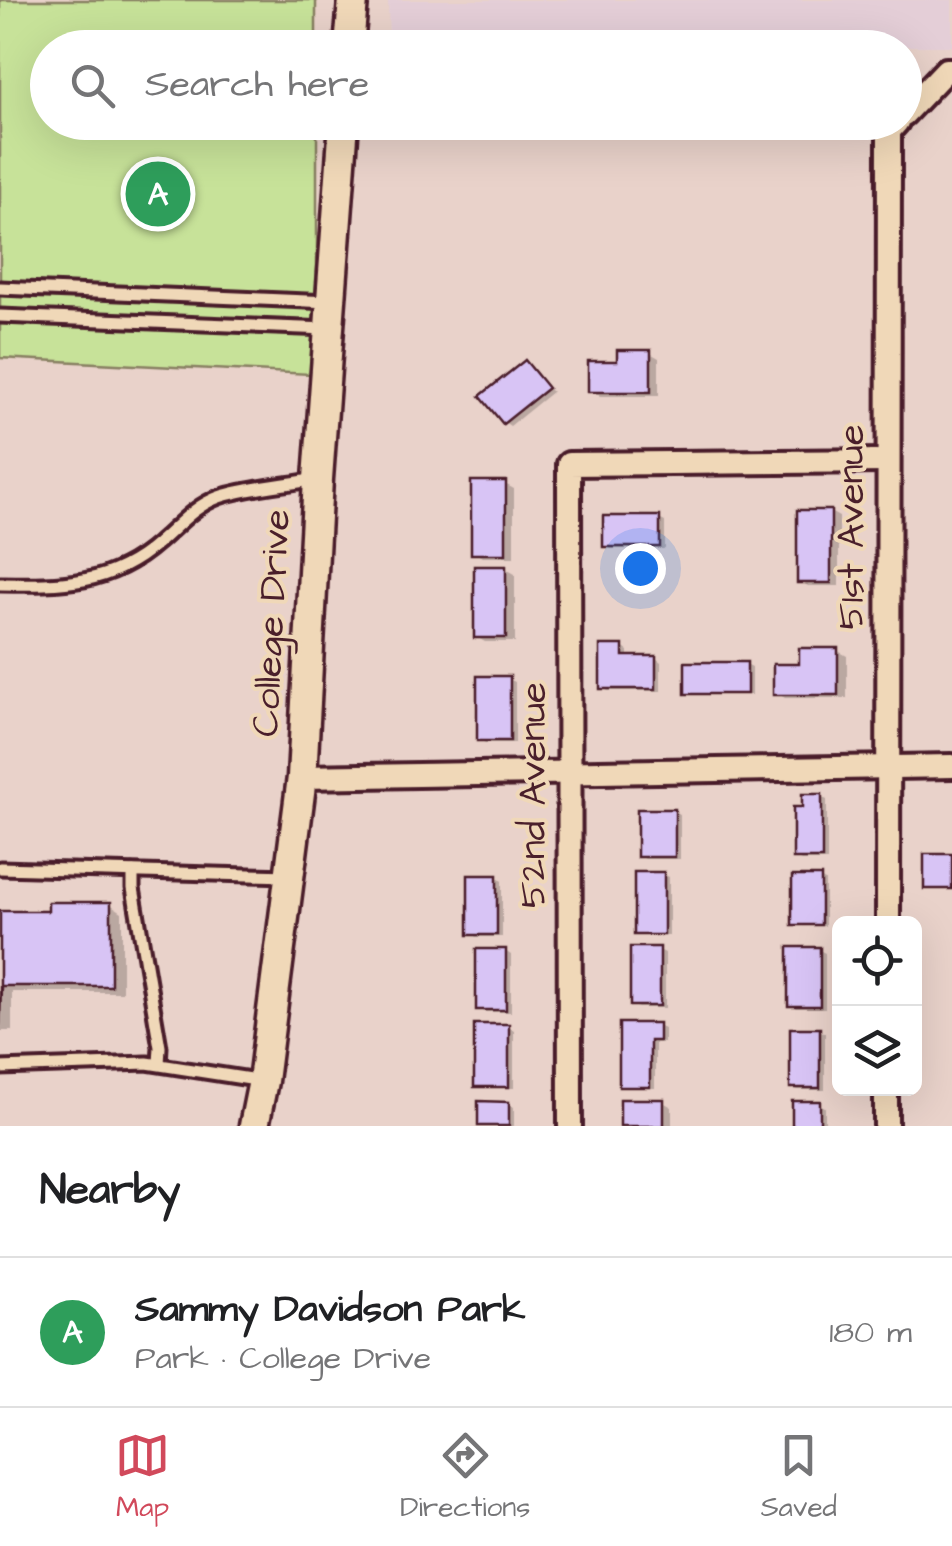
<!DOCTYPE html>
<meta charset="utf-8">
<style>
:root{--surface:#fff;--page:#f6f6f6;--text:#202124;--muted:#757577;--line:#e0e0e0;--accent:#d1495b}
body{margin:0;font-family:"Architects Daughter",sans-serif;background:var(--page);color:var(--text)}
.controls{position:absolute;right:30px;bottom:30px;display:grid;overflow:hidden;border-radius:15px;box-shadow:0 10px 40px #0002}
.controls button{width:90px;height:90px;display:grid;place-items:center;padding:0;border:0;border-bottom:2px solid var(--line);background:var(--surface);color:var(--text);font:50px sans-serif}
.you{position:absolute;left:640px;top:568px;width:35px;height:35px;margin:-25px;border:8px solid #fff;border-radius:50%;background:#1a73e8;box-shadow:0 0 0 15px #1a73e833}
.badge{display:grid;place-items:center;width:65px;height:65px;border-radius:50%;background:var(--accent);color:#fff;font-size:32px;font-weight:700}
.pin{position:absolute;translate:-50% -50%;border:5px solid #fff;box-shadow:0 2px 10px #0006}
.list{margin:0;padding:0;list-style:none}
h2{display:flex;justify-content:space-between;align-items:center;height:130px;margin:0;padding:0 40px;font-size:42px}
h2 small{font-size:32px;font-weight:400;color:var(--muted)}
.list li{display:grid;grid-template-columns:65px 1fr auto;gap:30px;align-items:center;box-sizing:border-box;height:150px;padding:0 40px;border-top:2px solid var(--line)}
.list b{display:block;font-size:38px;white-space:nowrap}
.list p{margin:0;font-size:32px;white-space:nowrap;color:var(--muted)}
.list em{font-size:32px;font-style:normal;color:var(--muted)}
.icon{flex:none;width:55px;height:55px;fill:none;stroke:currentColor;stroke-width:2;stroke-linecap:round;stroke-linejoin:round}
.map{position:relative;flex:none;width:952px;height:1126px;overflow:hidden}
.search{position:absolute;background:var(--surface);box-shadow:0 10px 40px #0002;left:30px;right:30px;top:30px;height:110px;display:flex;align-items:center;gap:25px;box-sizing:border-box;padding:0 35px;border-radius:55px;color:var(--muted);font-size:38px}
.sheet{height:280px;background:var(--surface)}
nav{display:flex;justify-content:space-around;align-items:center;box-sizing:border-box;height:140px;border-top:2px solid var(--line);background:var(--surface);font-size:28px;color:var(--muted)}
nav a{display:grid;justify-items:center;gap:5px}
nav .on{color:var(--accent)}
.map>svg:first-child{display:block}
.built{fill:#e4ced7}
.green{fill:#c7e299;stroke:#888062;stroke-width:2.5}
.shadow{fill:#0003}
.building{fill:#d8c4f5;stroke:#4a1f2b;stroke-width:2.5}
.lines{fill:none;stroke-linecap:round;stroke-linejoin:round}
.service-casing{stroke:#4a1f2b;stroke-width:19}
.minor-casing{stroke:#4a1f2b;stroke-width:30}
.tertiary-casing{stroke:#4a1f2b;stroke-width:35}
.service{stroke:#f0d8b8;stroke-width:11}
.minor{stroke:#f0d8b8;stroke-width:22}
.tertiary{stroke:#f0d8b8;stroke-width:28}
.labels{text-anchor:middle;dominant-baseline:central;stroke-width:8;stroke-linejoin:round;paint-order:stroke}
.street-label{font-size:38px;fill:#4a1f2b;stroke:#f0d8b8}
</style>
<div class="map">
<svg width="952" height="1126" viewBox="0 0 952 1126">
<rect width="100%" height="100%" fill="#e9d2ca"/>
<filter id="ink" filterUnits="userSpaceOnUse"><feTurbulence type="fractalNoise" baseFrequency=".01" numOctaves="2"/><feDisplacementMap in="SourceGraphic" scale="20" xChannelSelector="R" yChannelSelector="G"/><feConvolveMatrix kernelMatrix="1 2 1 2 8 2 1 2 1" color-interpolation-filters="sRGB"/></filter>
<g filter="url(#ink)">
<polygon class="built" points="388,0 952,0 952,46 389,47"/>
<polygon class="green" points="0,0 316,0 316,47 48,48 48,122 317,123 317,265 310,374 0,358"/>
<g class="shadow">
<polygon points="650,353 659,358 659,396 600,396 591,390 620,364"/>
<polygon points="525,363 552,392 510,426 504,422"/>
<polygon points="505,484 514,489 514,557 483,557 474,552"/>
<polygon points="830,512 839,517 839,586 808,586 799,581"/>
<polygon points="659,519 665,522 665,549 611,549 605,546"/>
<polygon points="506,569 515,574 515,642 485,642 476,637"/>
<polygon points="622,647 628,651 628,658 656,658 661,662 661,691 608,691 602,687"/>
<polygon points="838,651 847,656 847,698 785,698 776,693 802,666"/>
<polygon points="746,664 752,667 752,695 693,695 687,692"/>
<polygon points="509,679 515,682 515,743 485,743 480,740"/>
<polygon points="822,797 827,800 827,861 801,861 796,858 805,810"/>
<polygon points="674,811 680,814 680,859 645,859 639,856"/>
<polygon points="663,874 669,877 669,936 642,936 637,933"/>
<polygon points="497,877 502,881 502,937 476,937 471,934"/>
<polygon points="820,878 825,881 825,926 800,926 794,923"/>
<polygon points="110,904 122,912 122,992 12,992 12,1031 0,1031 0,913 50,913"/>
<polygon points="659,950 665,953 665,1008 638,1008 632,1005"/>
<polygon points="819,950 825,953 825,1008 796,1008 791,1005"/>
<polygon points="505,951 511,955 511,1012 484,1012 478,1009"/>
<polygon points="658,1026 664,1029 664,1043 655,1043 655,1088 627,1088 621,1085"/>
<polygon points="508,1027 514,1030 514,1088 482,1088 476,1085"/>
<polygon points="819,1030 825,1033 825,1090 798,1090 792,1087"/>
<polygon points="663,1102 672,1107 672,1126 622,1126"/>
<polygon points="508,1104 514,1107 514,1126 481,1126"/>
<polygon points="819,1104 825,1107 825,1126 795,1126"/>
</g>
<g class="building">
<polygon points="617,350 651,350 651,392 588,392 588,361 617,361"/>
<polygon points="525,360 548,388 503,424 480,396"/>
<rect x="471" y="481" width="35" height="73"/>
<rect x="797" y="510" width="34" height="73"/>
<rect x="603" y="516" width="57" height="31"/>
<rect x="474" y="566" width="32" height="72"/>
<polygon points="600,645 623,645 623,656 656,656 656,689 600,689"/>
<polygon points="799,648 838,648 838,695 773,695 773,664 799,664"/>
<rect x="685" y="662" width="62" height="32"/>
<rect x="477" y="676" width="33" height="65"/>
<polygon points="802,794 822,794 822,859 793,859 793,807 802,807"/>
<rect x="637" y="809" width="38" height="48"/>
<rect x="924" y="854" width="28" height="35"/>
<rect x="634" y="872" width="30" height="63"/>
<rect x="468" y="875" width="29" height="60"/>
<rect x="792" y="876" width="29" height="49"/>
<polygon points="48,902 111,902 111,986 1,986 0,1025 0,911 48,911"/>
<rect x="630" y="947" width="30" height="59"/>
<rect x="788" y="947" width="32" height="59"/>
<rect x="476" y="949" width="30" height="61"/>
<polygon points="619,1023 659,1023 659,1041 650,1041 650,1087 619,1087"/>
<rect x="474" y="1024" width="35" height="63"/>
<rect x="790" y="1028" width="30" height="60"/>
<rect x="620" y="1099" width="44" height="27"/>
<polygon points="478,1101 509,1102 509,1126 478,1126"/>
<rect x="792" y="1101" width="28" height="25"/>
</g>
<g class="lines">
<defs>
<g id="service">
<polyline points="0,288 330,302"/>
<polyline points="0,316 328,329"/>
<path d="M0 584C61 585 110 586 158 543 178 526 194 506 219 497 250 487 285 485 317 479"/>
<polyline points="0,868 289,876"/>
<polyline points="133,872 133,888 160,1047 159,1064"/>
<polyline points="0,1068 147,1063 263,1081"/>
</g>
<g id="minor">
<polyline points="904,114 946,70 952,70"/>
<polyline points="302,777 952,766"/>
<polyline points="888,924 889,131 897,122"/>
<polyline points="570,1126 569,464 886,461"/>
<polyline points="886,1126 886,1088"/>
</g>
<g id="tertiary">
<polyline points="349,48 353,0"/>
<polyline points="254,1126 263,1081 302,777 318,479 344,122"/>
</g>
</defs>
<use href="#service" class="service-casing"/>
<use href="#minor" class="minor-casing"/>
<use href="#tertiary" class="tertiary-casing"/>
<use href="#service" class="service"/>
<use href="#minor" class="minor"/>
<use href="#tertiary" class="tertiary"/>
</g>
</g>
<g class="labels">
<g class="street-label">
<text transform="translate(852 527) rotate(-90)">51st Avenue</text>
<text transform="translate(272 623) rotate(-87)">College Drive</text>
<text transform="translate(534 795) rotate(-90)">52nd Avenue</text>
</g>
</g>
</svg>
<div class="controls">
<button><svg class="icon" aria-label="locate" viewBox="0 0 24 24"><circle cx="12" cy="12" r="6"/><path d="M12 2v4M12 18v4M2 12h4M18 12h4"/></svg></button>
<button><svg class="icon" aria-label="layers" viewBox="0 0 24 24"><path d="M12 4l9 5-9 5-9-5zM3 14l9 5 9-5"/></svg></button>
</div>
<div class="you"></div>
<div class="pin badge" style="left:158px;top:194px;background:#2e9e5b">A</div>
<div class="search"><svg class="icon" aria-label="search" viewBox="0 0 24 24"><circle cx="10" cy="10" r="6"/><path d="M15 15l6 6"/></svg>Search here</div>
</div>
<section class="sheet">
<h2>Nearby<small></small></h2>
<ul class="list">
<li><span class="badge" style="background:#2e9e5b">A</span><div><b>Sammy Davidson Park</b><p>Park · College Drive</p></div><em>180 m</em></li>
</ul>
</section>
<nav>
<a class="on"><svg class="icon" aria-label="map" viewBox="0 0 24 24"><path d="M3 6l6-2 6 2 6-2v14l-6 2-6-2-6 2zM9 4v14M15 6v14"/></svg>Map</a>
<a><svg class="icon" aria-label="directions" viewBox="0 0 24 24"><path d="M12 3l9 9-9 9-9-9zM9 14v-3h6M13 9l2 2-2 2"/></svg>Directions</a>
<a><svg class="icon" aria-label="saved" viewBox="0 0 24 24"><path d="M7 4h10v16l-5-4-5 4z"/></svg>Saved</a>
</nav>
